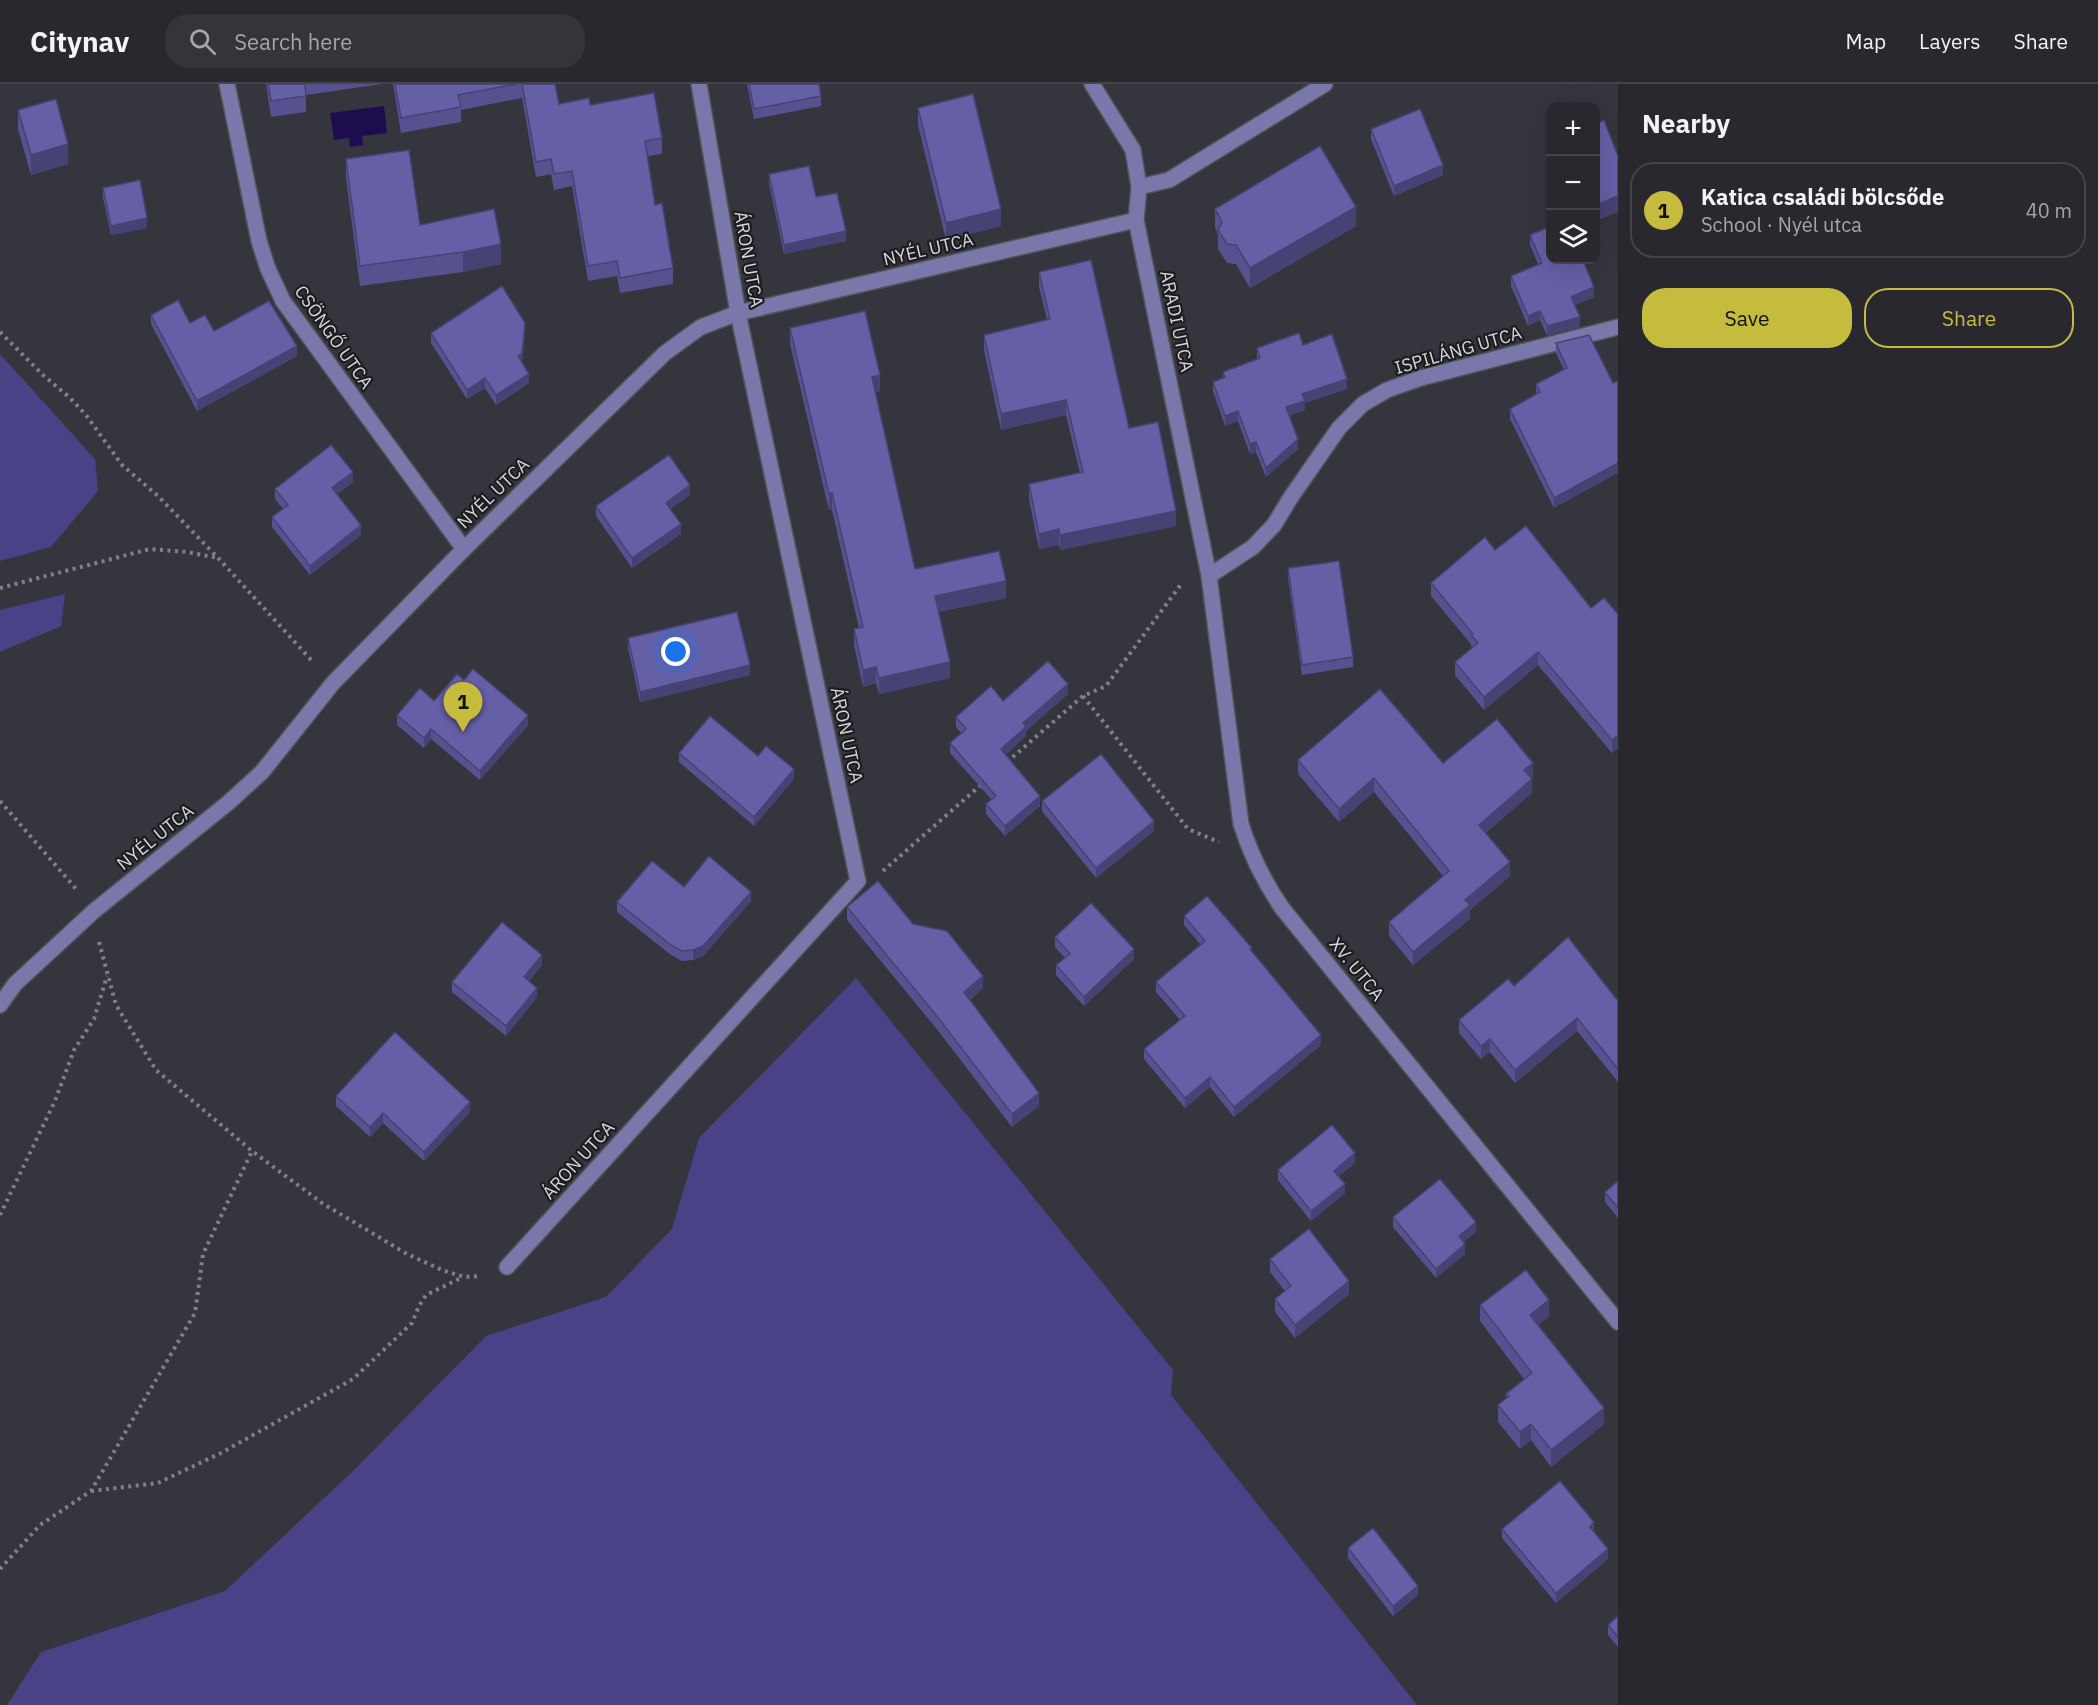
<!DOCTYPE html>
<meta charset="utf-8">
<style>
:root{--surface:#28282e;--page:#34343a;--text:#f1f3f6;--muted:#a5a6aa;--line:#44444a;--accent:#c5bc3d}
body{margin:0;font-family:"IBM Plex Sans",sans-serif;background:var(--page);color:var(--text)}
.controls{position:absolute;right:18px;top:18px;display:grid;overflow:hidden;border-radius:12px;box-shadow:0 6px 24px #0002}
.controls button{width:54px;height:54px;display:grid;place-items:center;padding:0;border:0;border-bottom:2px solid var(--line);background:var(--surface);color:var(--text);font:30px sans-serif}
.you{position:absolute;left:676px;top:568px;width:21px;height:21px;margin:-15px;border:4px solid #fff;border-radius:50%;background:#1a73e8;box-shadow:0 0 0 9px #1a73e833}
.badge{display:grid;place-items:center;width:39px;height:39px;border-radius:50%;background:var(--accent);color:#111;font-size:20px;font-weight:700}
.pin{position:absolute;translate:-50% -50px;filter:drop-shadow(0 2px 3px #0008)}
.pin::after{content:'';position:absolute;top:32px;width:21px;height:18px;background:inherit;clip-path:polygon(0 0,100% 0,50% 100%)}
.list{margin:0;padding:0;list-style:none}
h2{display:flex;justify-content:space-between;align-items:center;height:78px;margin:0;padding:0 24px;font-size:26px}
h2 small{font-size:20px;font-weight:400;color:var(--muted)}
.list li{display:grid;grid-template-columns:39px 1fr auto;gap:18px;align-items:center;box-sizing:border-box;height:96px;margin:0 12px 12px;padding:0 12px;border:2px solid var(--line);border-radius:24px}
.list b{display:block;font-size:22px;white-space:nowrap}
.list p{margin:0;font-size:20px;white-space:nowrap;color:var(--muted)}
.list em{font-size:20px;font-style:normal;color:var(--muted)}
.actions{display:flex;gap:12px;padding:18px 24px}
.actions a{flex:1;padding:14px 0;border:2px solid var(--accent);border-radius:24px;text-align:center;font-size:21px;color:var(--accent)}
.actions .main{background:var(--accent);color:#111}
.icon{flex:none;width:33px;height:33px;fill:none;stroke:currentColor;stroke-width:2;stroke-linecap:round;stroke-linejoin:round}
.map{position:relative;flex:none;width:1618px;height:1621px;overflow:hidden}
header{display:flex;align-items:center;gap:36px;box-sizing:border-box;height:84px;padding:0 30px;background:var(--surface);border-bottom:2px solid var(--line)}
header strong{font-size:28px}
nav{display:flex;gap:33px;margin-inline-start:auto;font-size:21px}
.search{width:420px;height:54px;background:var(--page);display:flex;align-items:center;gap:15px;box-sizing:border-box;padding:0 21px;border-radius:24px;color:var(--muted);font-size:22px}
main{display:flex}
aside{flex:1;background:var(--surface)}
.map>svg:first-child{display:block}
.green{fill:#494286}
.water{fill:#1d0d4e}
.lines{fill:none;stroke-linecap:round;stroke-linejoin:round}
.minor-casing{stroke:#525259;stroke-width:18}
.path{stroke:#818188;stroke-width:4;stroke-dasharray:3 4.5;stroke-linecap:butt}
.minor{stroke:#7a78ab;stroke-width:15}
.wall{fill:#57528f}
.shaded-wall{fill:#474274}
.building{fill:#655fa6;stroke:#474274;stroke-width:1.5}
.labels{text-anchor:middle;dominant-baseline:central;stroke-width:4.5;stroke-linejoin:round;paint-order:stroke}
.street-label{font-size:18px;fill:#d6d6db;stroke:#1d1d21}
</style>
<header>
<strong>Citynav</strong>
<div class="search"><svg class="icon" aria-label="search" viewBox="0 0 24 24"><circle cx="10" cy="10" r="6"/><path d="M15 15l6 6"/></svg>Search here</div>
<nav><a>Map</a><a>Layers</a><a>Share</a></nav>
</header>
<main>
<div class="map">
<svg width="1618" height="1621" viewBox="0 0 1618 1621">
<rect width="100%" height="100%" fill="#35353d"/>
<g class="green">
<polygon points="0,270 95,375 98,407 51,463 0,477"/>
<polygon points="65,510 61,542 0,568 0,526"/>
<polygon points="856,894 1173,1286 1171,1311 1417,1621 7,1621 41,1568 225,1507 353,1387 486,1252 606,1213 672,1145 699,1054"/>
</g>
<polygon class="water" points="384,22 387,49 362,52 363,61 350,63 349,54 334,56 330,29"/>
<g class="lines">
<defs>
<g id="minor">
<polyline points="227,0 259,157 268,185 283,217 464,465"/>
<path d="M1092 0 1133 66 1139 103 1136 136 1209 492 1241 740C1251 772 1263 796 1282 824L1618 1238"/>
<polyline points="1139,103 1169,96 1325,0"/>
<polyline points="1209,492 1253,463 1274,441 1291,413 1339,344 1363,320 1387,306 1421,294 1618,243"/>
<polyline points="0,921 15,900 94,827 228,719 262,688 333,599 464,465 665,269 701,243 738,229 1136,136"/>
<polyline points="507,1183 858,797 738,229 699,0"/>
</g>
</defs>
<use href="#minor" class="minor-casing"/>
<g class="path">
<polyline points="0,248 44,292 69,313 86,331 122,381 158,412 219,475 314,579"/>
<polyline points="0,504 150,465 187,468 218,474"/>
<polyline points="1083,612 1188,745 1219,758"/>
<polyline points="1007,678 1083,612 1106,602 1182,499"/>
<polyline points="0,717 77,806"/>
<polyline points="883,787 983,699"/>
<polyline points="99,858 116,921 156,986 252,1067 322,1119 407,1170 442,1186 464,1193 481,1192"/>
<polyline points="0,1131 55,1017 74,966 94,935 107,892"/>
<polyline points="91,1407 158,1399 221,1369 353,1295 412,1239 419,1222 426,1211 463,1193"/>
<polyline points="0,1485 40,1441 91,1407 195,1229 203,1170 252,1067"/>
</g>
<use href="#minor" class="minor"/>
</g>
<g class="wall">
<polygon points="266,0 382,0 306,11 306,28 271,33"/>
<polygon points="393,0 555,0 559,20 590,21 662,54 662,70 648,72 655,121 673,184 673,200 620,209 617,192 588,197 572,102 554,106 551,90 536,93 522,14 461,26 461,38 401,49"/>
<polygon points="747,0 819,0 821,12 821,22 754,35"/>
<polygon points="918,24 1001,142 946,156 918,41"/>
<polygon points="18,26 68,80 31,91 18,45"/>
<polygon points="1371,45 1443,91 1394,112 1371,55"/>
<polygon points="346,75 420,141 501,180 463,188 360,202 346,94"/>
<polygon points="769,90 816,113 846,157 784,170 769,100"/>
<polygon points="103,104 147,144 111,151 103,114"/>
<polygon points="1215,125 1356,142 1250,204 1236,180 1227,179 1218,165 1218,150 1215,144"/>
<polygon points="1530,151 1594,213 1575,221 1580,243 1547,251 1540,236 1528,242 1511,202 1511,192 1538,180 1530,161"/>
<polygon points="1039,188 1129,344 1176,442 1060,466 1059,461 1039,465 1029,415 1029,400 1080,389 1066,331 1001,346 984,266 984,251 1047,236 1039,203"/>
<polygon points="151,231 190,239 214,247 297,272 197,327 151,240"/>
<polygon points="790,244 880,308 875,308 915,485 1006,514 938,528 950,594 879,610 876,599 863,603 854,561 854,545 859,544 832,426 829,426 790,260"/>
<polygon points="431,249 525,249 522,279 529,299 496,321 485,304 467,315 431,259"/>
<polygon points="1589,251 1554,424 1510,335 1510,325 1536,310 1536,300 1564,286 1556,269 1556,259"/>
<polygon points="1303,261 1347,305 1305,319 1305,326 1289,331 1298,365 1266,393 1256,368 1250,370 1238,337 1225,342 1213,307 1213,298 1223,294 1223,288 1257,275 1257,264"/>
<polygon points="353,398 337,410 361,451 310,491 272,443 272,433 283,425 275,415 275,405"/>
<polygon points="690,411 670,425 681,450 632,484 596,432 596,422"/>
<polygon points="1495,466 1591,524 1618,530 1618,664 1612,669 1538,581 1484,626 1455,591 1455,578 1472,565 1471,560 1431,512 1431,499"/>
<polygon points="1288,484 1353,573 1353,583 1302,591 1288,494"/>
<polygon points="628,554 750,591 640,618 628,564"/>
<polygon points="464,596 528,641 480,696 431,655 424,664 397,641 397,631 434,617"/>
<polygon points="1068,610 1026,647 1026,652 1005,671 1040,722 1005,752 986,730 986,720 992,716 950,669 950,659 961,649 956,643 956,633 1003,617"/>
<polygon points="679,669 758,672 794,695 754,742 679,678"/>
<polygon points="1298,676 1443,679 1533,692 1531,694 1532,709 1485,749 1510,792 1470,826 1470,835 1413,881 1389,852 1389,838 1443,792 1374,708 1339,738 1298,690"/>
<polygon points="1042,717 1154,747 1096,794 1042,727"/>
<polygon points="684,803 751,817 703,872 693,876 682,877 671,871 617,828 617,818"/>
<polygon points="847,823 913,840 983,904 970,916 1039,1022 1012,1043 936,944 847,836"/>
<polygon points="1184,832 1252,868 1321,961 1234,1033 1210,1003 1185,1024 1144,975 1144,965 1180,936 1156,908 1156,898 1201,861 1184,841"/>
<polygon points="1055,853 1134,875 1084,922 1056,891 1056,881 1065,874 1055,863"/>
<polygon points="542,881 529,897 537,913 506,952 452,908 452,898"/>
<polygon points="1514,902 1618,917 1618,998 1577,947 1515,999 1490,968 1481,975 1459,949 1459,936"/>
<polygon points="336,1012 470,1028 424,1077 383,1039 370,1053 336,1022"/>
<polygon points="1355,1079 1339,1092 1345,1109 1311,1137 1278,1096 1278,1086"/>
<polygon points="1618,1097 1618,1134 1605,1118 1605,1108"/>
<polygon points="1393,1133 1476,1148 1463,1158 1465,1170 1436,1194 1393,1143"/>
<polygon points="1270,1175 1349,1210 1295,1254 1275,1228 1275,1215 1285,1207 1270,1188"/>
<polygon points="1480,1221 1549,1232 1538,1241 1604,1340 1551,1383 1531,1356 1520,1365 1498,1338 1498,1321 1506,1315 1506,1310 1524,1295 1480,1237"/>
<polygon points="1502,1445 1594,1448 1608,1475 1556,1519 1502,1454"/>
<polygon points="1348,1464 1418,1511 1393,1532 1348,1474"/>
<polygon points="1618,1532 1618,1563 1608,1551 1608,1541"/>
</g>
<g class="shaded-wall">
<polygon points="68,60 68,80 31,91 31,71"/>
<polygon points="1443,81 1443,91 1394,112 1394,102"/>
<polygon points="1618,112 1618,128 1596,137 1596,121"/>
<polygon points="1356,123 1356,142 1250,204 1250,184"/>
<polygon points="1001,125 1001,142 946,156 946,139"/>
<polygon points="147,134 147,144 111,151 111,142"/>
<polygon points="846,147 846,157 784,170 784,161"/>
<polygon points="501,160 501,180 463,188 463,168"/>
<polygon points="1594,203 1594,213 1571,223 1571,213"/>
<polygon points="1540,227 1540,236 1528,242 1528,232"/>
<polygon points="1580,233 1580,243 1547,251 1547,242"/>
<polygon points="525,239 525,249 522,279 518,272"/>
<polygon points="297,262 297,272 197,327 197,317"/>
<polygon points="529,290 529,299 496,321 496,311"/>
<polygon points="880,291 880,308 872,309 872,293"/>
<polygon points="485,294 485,304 467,315 467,306"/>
<polygon points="1347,295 1347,305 1305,319 1305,326 1286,333 1286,323 1302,310"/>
<polygon points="1066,316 1066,331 1001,346 1001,330"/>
<polygon points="1238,327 1238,337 1225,342 1225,332"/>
<polygon points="1298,355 1298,365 1266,393 1266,384"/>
<polygon points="1256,358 1256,368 1250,370 1250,360"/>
<polygon points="1618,379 1618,389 1554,424 1554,414"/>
<polygon points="353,388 353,398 332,414 332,404"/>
<polygon points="690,401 690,411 666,428 666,419"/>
<polygon points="832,409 832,426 829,426 829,410"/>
<polygon points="1176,427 1176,442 1060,466 1060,451"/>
<polygon points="681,440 681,450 632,484 632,474"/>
<polygon points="361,441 361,451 310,491 310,482"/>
<polygon points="1059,445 1059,461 1039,465 1039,450"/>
<polygon points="1006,497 1006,514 935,528 935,512"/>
<polygon points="1538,568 1538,581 1484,626 1484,613"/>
<polygon points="950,578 950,594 879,610 879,594"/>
<polygon points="750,581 750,591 640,618 640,608"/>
<polygon points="876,583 876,599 863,603 863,586"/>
<polygon points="1068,600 1068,610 1026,647 1026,652 1001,675 1001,665 1023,639"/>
<polygon points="528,631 528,641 480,696 480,687"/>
<polygon points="431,645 431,655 424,664 424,654"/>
<polygon points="1618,651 1618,664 1612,669 1612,656"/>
<polygon points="1533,679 1533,692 1524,699 1524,686"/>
<polygon points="794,685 794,695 754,742 754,733"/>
<polygon points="1374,694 1374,708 1339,738 1339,725"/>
<polygon points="1532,695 1532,709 1479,755 1479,741"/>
<polygon points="1040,712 1040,722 1005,752 1005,742"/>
<polygon points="1154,737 1154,747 1096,794 1096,784"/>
<polygon points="1510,778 1510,792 1470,826 1470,835 1413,881 1413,868 1465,816"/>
<polygon points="751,808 751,817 703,872 693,876 693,866"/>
<polygon points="1134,865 1134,875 1084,922 1084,913"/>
<polygon points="542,871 542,881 524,902 524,893"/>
<polygon points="983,892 983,904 964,921 964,908"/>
<polygon points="537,904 537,913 506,952 506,942"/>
<polygon points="1577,934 1577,947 1515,999 1515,986"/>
<polygon points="1321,951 1321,961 1234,1033 1234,1023"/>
<polygon points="1490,955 1490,968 1481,975 1481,962"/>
<polygon points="1210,993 1210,1003 1185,1024 1185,1014"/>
<polygon points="1039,1009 1039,1022 1012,1043 1012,1030"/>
<polygon points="470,1018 470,1028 424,1077 424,1068"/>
<polygon points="383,1029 383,1039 370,1053 370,1043"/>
<polygon points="1355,1069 1355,1079 1334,1096 1334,1087"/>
<polygon points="1345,1100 1345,1109 1311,1137 1311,1127"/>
<polygon points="1476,1138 1476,1148 1459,1162 1459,1152"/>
<polygon points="1465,1160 1465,1170 1436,1194 1436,1185"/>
<polygon points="1349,1197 1349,1210 1295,1254 1295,1241"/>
<polygon points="1549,1216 1549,1232 1530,1247 1530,1231"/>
<polygon points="1604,1324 1604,1340 1551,1383 1551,1366"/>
<polygon points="1531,1340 1531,1356 1520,1365 1520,1348"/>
<polygon points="1594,1438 1594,1448 1590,1443"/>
<polygon points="1608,1465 1608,1475 1556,1519 1556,1509"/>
<polygon points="1418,1502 1418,1511 1393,1532 1393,1522"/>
</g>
<g class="building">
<polygon points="268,0 305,0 306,12 271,17"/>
<polygon points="395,0 517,0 458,11 461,23 401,34"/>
<polygon points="522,0 555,0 559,20 589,14 590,21 654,9 662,54 645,57 655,121 662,119 673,184 620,194 617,177 588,182 572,87 554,90 551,75 536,78"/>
<polygon points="749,0 819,0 821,12 754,25"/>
<polygon points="973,10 1001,125 946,139 918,24"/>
<polygon points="56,15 68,60 31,71 18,26"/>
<polygon points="1420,25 1443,81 1394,102 1371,45"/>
<polygon points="1604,36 1618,72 1618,112 1596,121 1596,40"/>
<polygon points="1320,62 1356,123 1250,184 1236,161 1227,160 1218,146 1222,138 1215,125"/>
<polygon points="409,66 420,141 494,125 501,160 463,168 360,182 346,75"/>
<polygon points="809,82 816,113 837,109 846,147 784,161 769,90"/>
<polygon points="140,96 147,134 111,142 103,104"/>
<polygon points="1551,142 1551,176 1583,176 1594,203 1571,213 1580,233 1547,242 1540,227 1528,232 1511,192 1542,179 1530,151"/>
<polygon points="1091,176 1129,344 1158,338 1176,427 1060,451 1059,445 1039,450 1029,400 1083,388 1066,316 1001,330 984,251 1050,235 1039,188"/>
<polygon points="502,202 525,239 522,269 518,272 529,290 496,311 485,294 467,306 431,249"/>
<polygon points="178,216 190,239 205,231 214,247 269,217 297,262 197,317 151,231"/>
<polygon points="865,227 880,291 872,293 915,485 999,467 1006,497 935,512 950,578 879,594 876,583 863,586 854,545 863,543 832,409 829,410 790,244"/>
<polygon points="1299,249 1303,261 1332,250 1347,295 1302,310 1305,317 1286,323 1298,355 1266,384 1256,358 1250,360 1238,327 1225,332 1213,298 1225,293 1223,288 1260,274 1257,264"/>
<polygon points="1589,251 1613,299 1618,297 1618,379 1554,414 1510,325 1540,308 1536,300 1567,284 1556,259"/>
<polygon points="331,361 353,388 332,404 361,441 310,482 272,433 288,421 275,405"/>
<polygon points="669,371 690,401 666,419 681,440 632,474 596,422"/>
<polygon points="1526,442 1591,524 1604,514 1618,530 1618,651 1612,656 1538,568 1484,613 1455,578 1478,559 1471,551 1473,550 1431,499 1485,453 1495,466"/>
<polygon points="1339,477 1353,573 1302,581 1288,484"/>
<polygon points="737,528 750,581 640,608 628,554"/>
<polygon points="1048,577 1068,600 1023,639 1026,643 1001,665 1040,712 1005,742 986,720 996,712 950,659 966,645 956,633 991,602 1003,617"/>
<polygon points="473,585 528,631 480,687 431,645 424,654 397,631 420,604 434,617 457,590 464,596"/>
<polygon points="1380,605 1443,679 1497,635 1533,679 1524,686 1532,695 1479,741 1510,778 1465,816 1470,821 1413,868 1389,838 1449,787 1374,694 1339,725 1298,676"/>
<polygon points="710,632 758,672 766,662 794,685 754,733 679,669"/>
<polygon points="1101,670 1154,737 1096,784 1042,717"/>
<polygon points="709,772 751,808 703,862 693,866 682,867 671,861 617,818 652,777 684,803"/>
<polygon points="878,797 913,840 947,847 983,892 964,908 1039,1009 1012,1030 936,931 847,823"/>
<polygon points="1207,812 1252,864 1250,865 1321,951 1234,1023 1210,993 1185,1014 1144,965 1185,932 1156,898 1205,857 1184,832"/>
<polygon points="1091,819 1134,865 1084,913 1056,881 1070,870 1055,853"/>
<polygon points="502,838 542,871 524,893 537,904 506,942 452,898"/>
<polygon points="1568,853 1618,917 1618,985 1577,934 1515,986 1490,955 1481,962 1459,936 1508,895 1514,902"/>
<polygon points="395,948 470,1018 424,1068 383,1029 370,1043 336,1012"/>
<polygon points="1332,1041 1355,1069 1334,1087 1345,1100 1311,1127 1278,1086"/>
<polygon points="1440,1095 1476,1138 1459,1152 1465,1160 1436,1185 1393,1133"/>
<polygon points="1618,1097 1618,1124 1605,1108"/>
<polygon points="1309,1145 1349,1197 1295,1241 1275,1215 1291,1202 1270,1175"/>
<polygon points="1526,1186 1549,1216 1530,1231 1604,1324 1551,1366 1531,1340 1520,1348 1498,1321 1509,1312 1506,1310 1532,1289 1480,1221"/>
<polygon points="1560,1397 1594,1438 1590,1443 1608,1465 1556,1509 1502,1445"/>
<polygon points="1373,1444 1418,1502 1393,1522 1348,1464"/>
<polygon points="1618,1532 1618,1553 1608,1541"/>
</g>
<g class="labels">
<g class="street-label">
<text transform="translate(928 165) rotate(-13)">NYÉL UTCA</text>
<text transform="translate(749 175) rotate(80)">ÁRON UTCA</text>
<text transform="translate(1177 237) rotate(78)">ARADI UTCA</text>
<text transform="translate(334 253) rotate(55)">CSÖNGŐ UTCA</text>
<text transform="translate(1458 266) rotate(-16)">ISPILÁNG UTCA</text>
<text transform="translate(493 409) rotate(-44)">NYÉL UTCA</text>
<text transform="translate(847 651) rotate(78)">ÁRON UTCA</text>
<text transform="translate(155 753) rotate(-39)">NYÉL UTCA</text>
<text transform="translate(1357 885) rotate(51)">XV. UTCA</text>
<text transform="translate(578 1076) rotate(-48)">ÁRON UTCA</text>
</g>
</g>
</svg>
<div class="controls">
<button>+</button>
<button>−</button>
<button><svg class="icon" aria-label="layers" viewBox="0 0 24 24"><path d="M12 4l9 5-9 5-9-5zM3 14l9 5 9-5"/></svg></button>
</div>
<div class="you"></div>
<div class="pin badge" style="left:463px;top:648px">1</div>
</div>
<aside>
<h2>Nearby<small></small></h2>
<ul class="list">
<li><span class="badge">1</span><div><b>Katica családi bölcsőde</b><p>School · Nyél utca</p></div><em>40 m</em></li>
</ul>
<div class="actions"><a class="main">Save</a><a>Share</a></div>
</aside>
</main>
